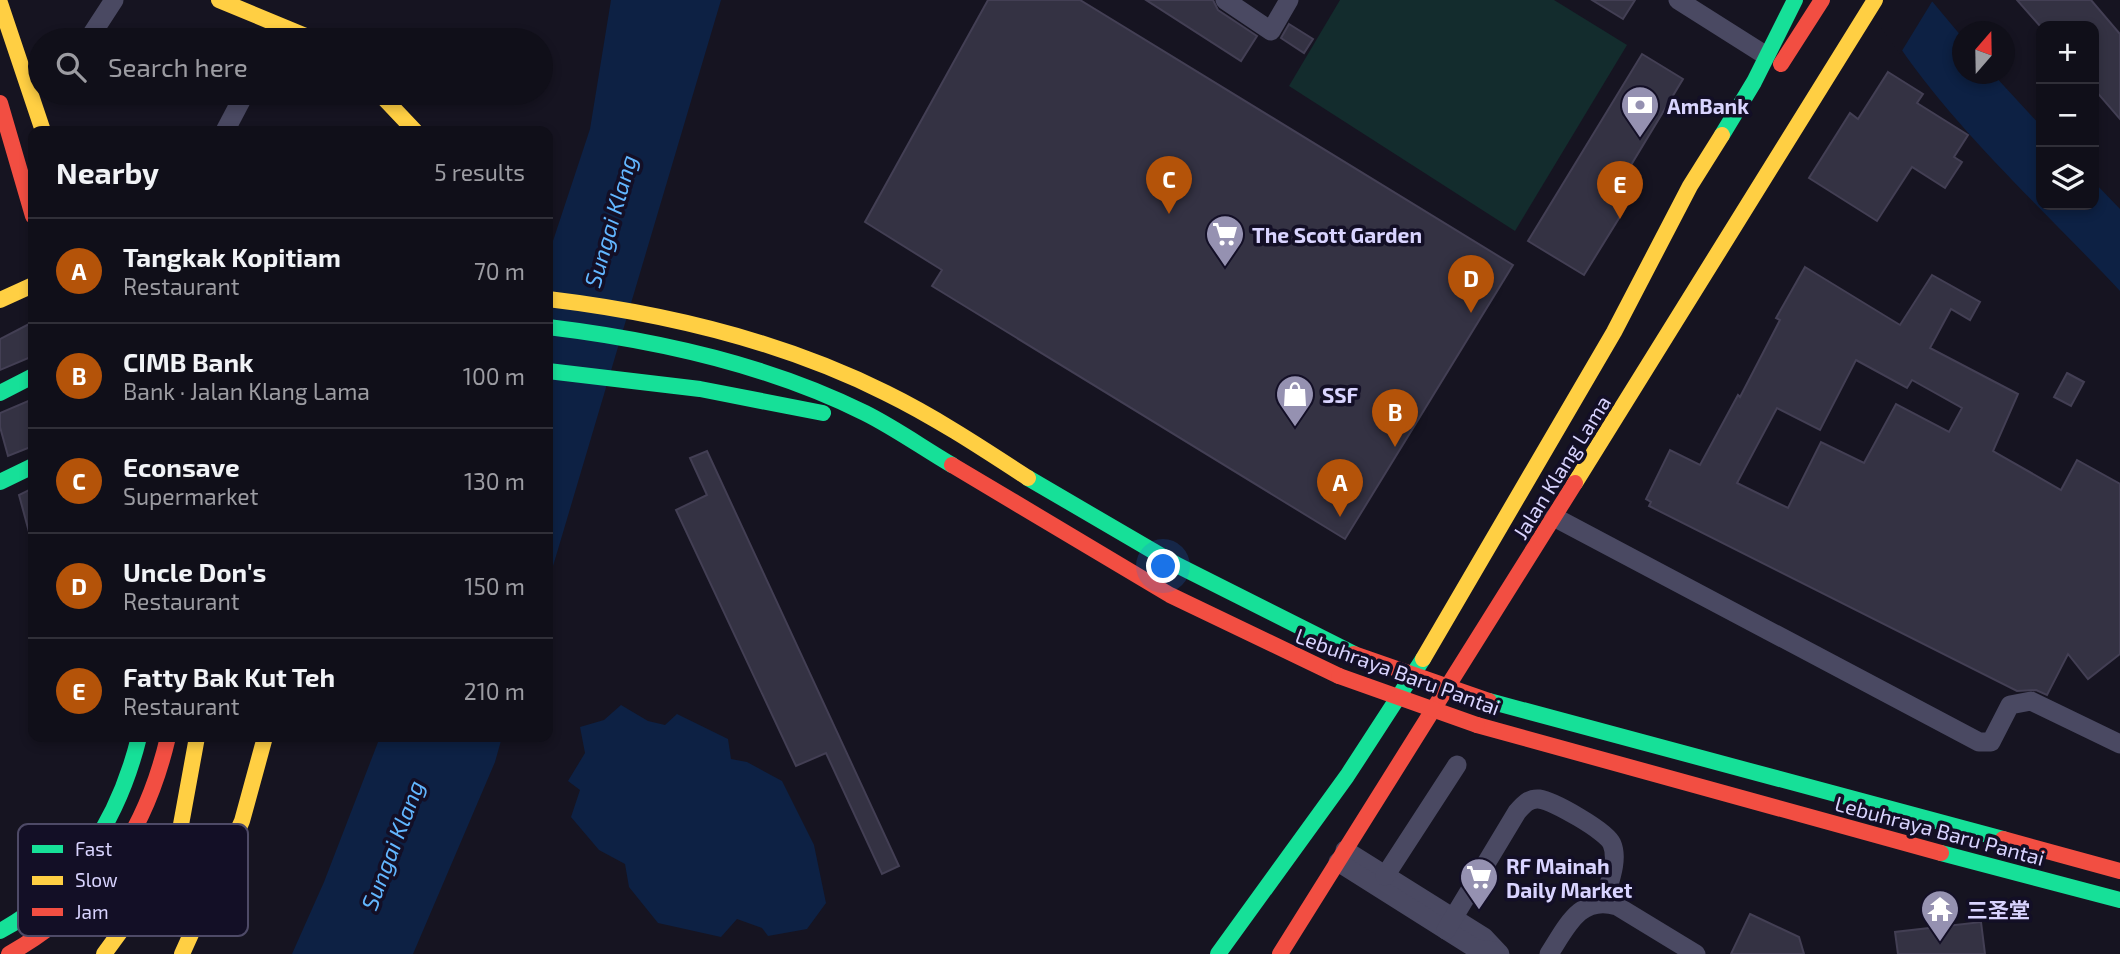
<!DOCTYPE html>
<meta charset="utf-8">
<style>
:root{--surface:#100f19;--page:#1e1d26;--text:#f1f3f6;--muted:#9c9ca2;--line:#302f38;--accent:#b45309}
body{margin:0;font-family:"Exo 2","Noto Sans SC",sans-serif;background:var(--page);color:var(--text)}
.controls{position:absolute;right:21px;top:21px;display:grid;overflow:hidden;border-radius:14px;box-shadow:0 4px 10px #0003}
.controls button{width:63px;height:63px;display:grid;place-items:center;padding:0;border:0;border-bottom:2px solid var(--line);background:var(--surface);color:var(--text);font:35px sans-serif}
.compass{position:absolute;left:1952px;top:21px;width:63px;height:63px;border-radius:50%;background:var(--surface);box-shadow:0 4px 10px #0003;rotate:20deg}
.you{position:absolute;left:1164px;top:567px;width:24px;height:24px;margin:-18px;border:5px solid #fff;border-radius:50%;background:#1a73e8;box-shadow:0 0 0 10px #1a73e833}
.badge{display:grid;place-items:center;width:46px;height:46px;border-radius:50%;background:var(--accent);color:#fff;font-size:23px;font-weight:700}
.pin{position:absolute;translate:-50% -58px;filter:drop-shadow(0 2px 4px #0008)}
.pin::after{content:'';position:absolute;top:37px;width:24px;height:21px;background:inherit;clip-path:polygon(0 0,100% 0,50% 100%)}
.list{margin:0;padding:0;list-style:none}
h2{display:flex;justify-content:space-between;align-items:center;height:91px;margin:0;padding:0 28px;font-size:30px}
h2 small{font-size:23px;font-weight:400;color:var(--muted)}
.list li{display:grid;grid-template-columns:46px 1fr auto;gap:21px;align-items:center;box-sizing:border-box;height:105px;padding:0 28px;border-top:2px solid var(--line)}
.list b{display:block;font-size:26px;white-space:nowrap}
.list p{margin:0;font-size:23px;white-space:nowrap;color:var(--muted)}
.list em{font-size:23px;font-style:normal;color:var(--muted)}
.icon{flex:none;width:38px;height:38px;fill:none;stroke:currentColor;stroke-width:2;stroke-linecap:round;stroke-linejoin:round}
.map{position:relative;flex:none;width:2120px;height:954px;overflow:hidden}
.search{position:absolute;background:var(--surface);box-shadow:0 4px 10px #0003;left:28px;top:28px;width:525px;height:77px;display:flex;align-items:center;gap:18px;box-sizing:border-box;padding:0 24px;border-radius:38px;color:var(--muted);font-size:26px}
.panel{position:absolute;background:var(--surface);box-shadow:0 4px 10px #0003;left:28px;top:126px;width:525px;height:616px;border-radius:14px}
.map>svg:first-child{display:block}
.green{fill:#132c2d}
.water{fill:#0d2144}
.pier{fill:#161421}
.building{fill:#343243;stroke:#433f54;stroke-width:2;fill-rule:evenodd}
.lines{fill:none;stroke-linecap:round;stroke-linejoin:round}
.street{stroke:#4a4962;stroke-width:19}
.fast{stroke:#16e098;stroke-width:16}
.slow{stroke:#ffcf43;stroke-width:16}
.jam{stroke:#f24e42;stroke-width:16}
.jam-bridge{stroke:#f24e42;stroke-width:16}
.labels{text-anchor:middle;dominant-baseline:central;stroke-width:7;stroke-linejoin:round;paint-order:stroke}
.poi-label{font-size:21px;font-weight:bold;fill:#d9d4ff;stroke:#130f26;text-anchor:start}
.street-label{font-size:21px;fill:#d9d4ff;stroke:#130f26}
.water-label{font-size:23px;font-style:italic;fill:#62b6ff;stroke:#130f26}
.key{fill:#130f26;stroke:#4e4a67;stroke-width:2}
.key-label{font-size:19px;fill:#d9d4ff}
</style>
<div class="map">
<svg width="2120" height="954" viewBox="0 0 2120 954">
<rect width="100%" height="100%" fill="#161421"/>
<polygon class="green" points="1340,0 1554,0 1627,45 1515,231 1289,86"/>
<g class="water">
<polygon points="611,0 721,0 548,583 548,256 590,129"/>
<path d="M1931 0 1962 37V74H1993L2041 126V205H2094V182L2120 209V291C2046 212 1951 126 1893 37Z"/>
<polygon points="621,705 648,721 665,725 677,714 728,739 731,759 747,762 782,781 814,845 826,903 807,929 768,936 762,928 737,919 721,937 658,923 629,887 625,864 599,850 571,817 580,790 568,781 585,753 580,727 604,720"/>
<polygon points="380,737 502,737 495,762 413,954 292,954 324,882"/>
</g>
<polygon class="pier" points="1851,0 1933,0 1900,54 1879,25"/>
<g class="building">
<polygon points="988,0 1080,0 1513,265 1345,539 932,286 942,270 865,222"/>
<polygon points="1146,0 1213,0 1218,10 1257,36 1241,61"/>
<polygon points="1592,0 1635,0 1623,19"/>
<polygon points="2017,0 2091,0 2120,34 2120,119 2094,89 2094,26 2040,26"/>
<polygon points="1289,24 1313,39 1304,53 1281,38"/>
<polygon points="1642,54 1683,79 1622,180 1637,189 1584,275 1528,241"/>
<polygon points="1888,72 1923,94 1917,103 1968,135 1954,157 1962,162 1945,188 1912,167 1877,221 1809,178 1850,113 1858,119"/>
<path d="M1805 267 1900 325 1932 275 1980 302 1970 320 1951 309 1930 348 2018 394 1993 451 2061 490 2077 460 2120 484V654L2088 679 2068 654 2047 695 2036 690 2017 691 1649 506 1651 502 1646 499 1670 450 1700 465 1738 395 1740 397 1780 320 1776 318ZM1856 360 1907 388 1912 380 1962 408 1949 432 1896 404 1864 463 1821 442 1788 508 1737 483 1777 408 1820 430Z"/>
<polygon points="33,322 33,356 0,370 0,339"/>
<polygon points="2067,373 2084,382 2071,406 2054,397"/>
<polygon points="33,399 33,446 8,456 0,427 0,413"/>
<polygon points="707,451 899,866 882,874 826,753 796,766 676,510 707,495 690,458"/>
<polygon points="33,488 33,532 29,532 19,495"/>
<polygon points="1750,914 1799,937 1804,954 1731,954"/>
<polygon points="1981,922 1985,954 1898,954 1895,932"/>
</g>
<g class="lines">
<g class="street">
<polyline points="1225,0 1271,31 1289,0"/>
<polyline points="1678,0 1765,55"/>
<polyline points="88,40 114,0"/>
<polyline points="225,131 245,93"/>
<polyline points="1554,517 1979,742 1991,742 2010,705 2031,701 2120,744"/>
<polyline points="1345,850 1484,937 1500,954"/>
<polyline points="1338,862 1476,949 1495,951"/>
<polyline points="1385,876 1457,765"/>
<path d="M1446 930 1517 812C1523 805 1529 798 1539 799 1553 801 1607 831 1612 844 1619 861 1608 885 1604 902"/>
<path d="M1549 954C1566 928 1580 894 1617 906L1696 954"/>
</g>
<g class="fast">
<polyline points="1722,135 1754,82 1795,0"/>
<path d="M548 327C656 340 767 364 865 413 895 428 923 448 952 465"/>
<polyline points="548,371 700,389 823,413"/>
<polyline points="0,393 33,376"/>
<polyline points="1028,478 1177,565 1354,654"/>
<polyline points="0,482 33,466"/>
<polyline points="1489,701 2003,839"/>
<polyline points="1941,853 2120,900"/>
<path d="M0 931C75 891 119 818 139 737"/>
<polyline points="1218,954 1347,776 1423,659"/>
</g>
<g class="slow">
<polyline points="219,0 315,40"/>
<polyline points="0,3 43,131"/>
<polyline points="379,93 415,131"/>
<path d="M548 299C665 313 780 340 886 393 935 417 982 448 1028 478"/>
<polyline points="0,300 33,285"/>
<polyline points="1575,483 1875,0"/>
<polyline points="1423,659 1614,332 1690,186 1722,135"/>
<polyline points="104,954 153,887 178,841 197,737"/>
<polyline points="182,954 242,821 265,737"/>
</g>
<g class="jam">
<polyline points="1781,64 1822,0"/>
<polyline points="0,103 33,216"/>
<polyline points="952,465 1170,595 1339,676"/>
<polyline points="1477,725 1941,853"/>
<polyline points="2003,839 2120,871"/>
<path d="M9 954C97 904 145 835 168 737"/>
<polyline points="1280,954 1575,483"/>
</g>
<g class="jam-bridge">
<polyline points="1354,654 1489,701"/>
<polyline points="1339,676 1477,725"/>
</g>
</g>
<defs>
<symbol id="bank-pin" viewBox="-11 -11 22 30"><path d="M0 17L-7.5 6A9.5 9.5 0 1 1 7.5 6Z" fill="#9591b1" stroke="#130f26"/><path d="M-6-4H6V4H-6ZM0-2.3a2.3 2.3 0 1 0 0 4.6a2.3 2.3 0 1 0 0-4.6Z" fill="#fff"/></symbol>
<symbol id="supermarket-pin" viewBox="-11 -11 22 30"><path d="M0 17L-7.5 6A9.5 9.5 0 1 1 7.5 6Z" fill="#9591b1" stroke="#130f26"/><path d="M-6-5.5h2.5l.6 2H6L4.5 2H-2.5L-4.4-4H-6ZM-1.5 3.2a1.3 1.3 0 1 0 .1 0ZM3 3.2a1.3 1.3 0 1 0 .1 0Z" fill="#fff"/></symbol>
<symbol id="shop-pin" viewBox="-11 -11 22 30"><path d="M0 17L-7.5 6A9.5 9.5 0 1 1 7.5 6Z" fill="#9591b1" stroke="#130f26"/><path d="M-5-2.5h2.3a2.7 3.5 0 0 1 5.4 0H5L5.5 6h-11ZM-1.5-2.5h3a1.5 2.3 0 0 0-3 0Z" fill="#fff"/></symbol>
<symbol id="temple-pin" viewBox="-11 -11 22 30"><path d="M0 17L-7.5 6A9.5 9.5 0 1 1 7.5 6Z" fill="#9591b1" stroke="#130f26"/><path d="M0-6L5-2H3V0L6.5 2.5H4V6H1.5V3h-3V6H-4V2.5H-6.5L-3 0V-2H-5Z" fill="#fff"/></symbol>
</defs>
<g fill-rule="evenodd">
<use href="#bank-pin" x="1618" y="83" width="44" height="60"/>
<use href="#supermarket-pin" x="1203" y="212" width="44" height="60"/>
<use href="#shop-pin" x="1273" y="372" width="44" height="60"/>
<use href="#supermarket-pin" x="1457" y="855" width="44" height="60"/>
<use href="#temple-pin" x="1918" y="887" width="44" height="60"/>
</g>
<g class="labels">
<g class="poi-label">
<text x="1667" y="105">AmBank</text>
<text x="1252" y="234">The Scott Garden</text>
<text x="1322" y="394">SSF</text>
<text x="1506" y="865">RF Mainah<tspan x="1506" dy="24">Daily Market</tspan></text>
<text x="1967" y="909">三圣堂</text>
</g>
<g class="street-label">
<text transform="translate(1561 467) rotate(-58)">Jalan Klang Lama</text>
<text transform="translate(1398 671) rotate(20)">Lebuhraya Baru Pantai</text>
<text transform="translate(1940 830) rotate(15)">Lebuhraya Baru Pantai</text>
</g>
<g class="water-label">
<text transform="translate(610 221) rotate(-74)">Sungai Klang</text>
<text transform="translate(392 845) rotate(-69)">Sungai Klang</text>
</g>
</g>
<rect x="18" y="824" width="230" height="112" rx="10" class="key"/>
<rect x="32" y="845" width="31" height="8" fill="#16e098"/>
<rect x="32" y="876" width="31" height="9" fill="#ffcf43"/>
<rect x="32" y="908" width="31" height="8" fill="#f24e42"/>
<g class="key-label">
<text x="75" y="856">Fast</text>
<text x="75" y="887">Slow</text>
<text x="75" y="919">Jam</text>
</g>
</svg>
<div class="controls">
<button>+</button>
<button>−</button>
<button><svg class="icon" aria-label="layers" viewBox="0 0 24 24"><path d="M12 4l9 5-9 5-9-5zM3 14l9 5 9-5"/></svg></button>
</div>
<svg class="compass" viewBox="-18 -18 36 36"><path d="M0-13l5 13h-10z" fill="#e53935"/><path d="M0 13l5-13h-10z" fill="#9c9ca2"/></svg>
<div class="you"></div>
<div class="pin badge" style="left:1340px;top:517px">A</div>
<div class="pin badge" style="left:1395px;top:447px">B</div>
<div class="pin badge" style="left:1169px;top:214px">C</div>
<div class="pin badge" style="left:1471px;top:313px">D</div>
<div class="pin badge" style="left:1620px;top:219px">E</div>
<div class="search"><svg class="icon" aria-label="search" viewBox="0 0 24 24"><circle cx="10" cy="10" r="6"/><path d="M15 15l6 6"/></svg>Search here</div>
<section class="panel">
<h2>Nearby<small>5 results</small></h2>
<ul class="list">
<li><span class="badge">A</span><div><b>Tangkak Kopitiam</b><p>Restaurant</p></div><em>70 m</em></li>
<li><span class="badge">B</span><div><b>CIMB Bank</b><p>Bank · Jalan Klang Lama</p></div><em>100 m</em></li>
<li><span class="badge">C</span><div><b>Econsave</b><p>Supermarket</p></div><em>130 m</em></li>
<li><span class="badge">D</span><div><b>Uncle Don's</b><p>Restaurant</p></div><em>150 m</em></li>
<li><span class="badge">E</span><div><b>Fatty Bak Kut Teh</b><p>Restaurant</p></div><em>210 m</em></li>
</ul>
</section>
</div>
